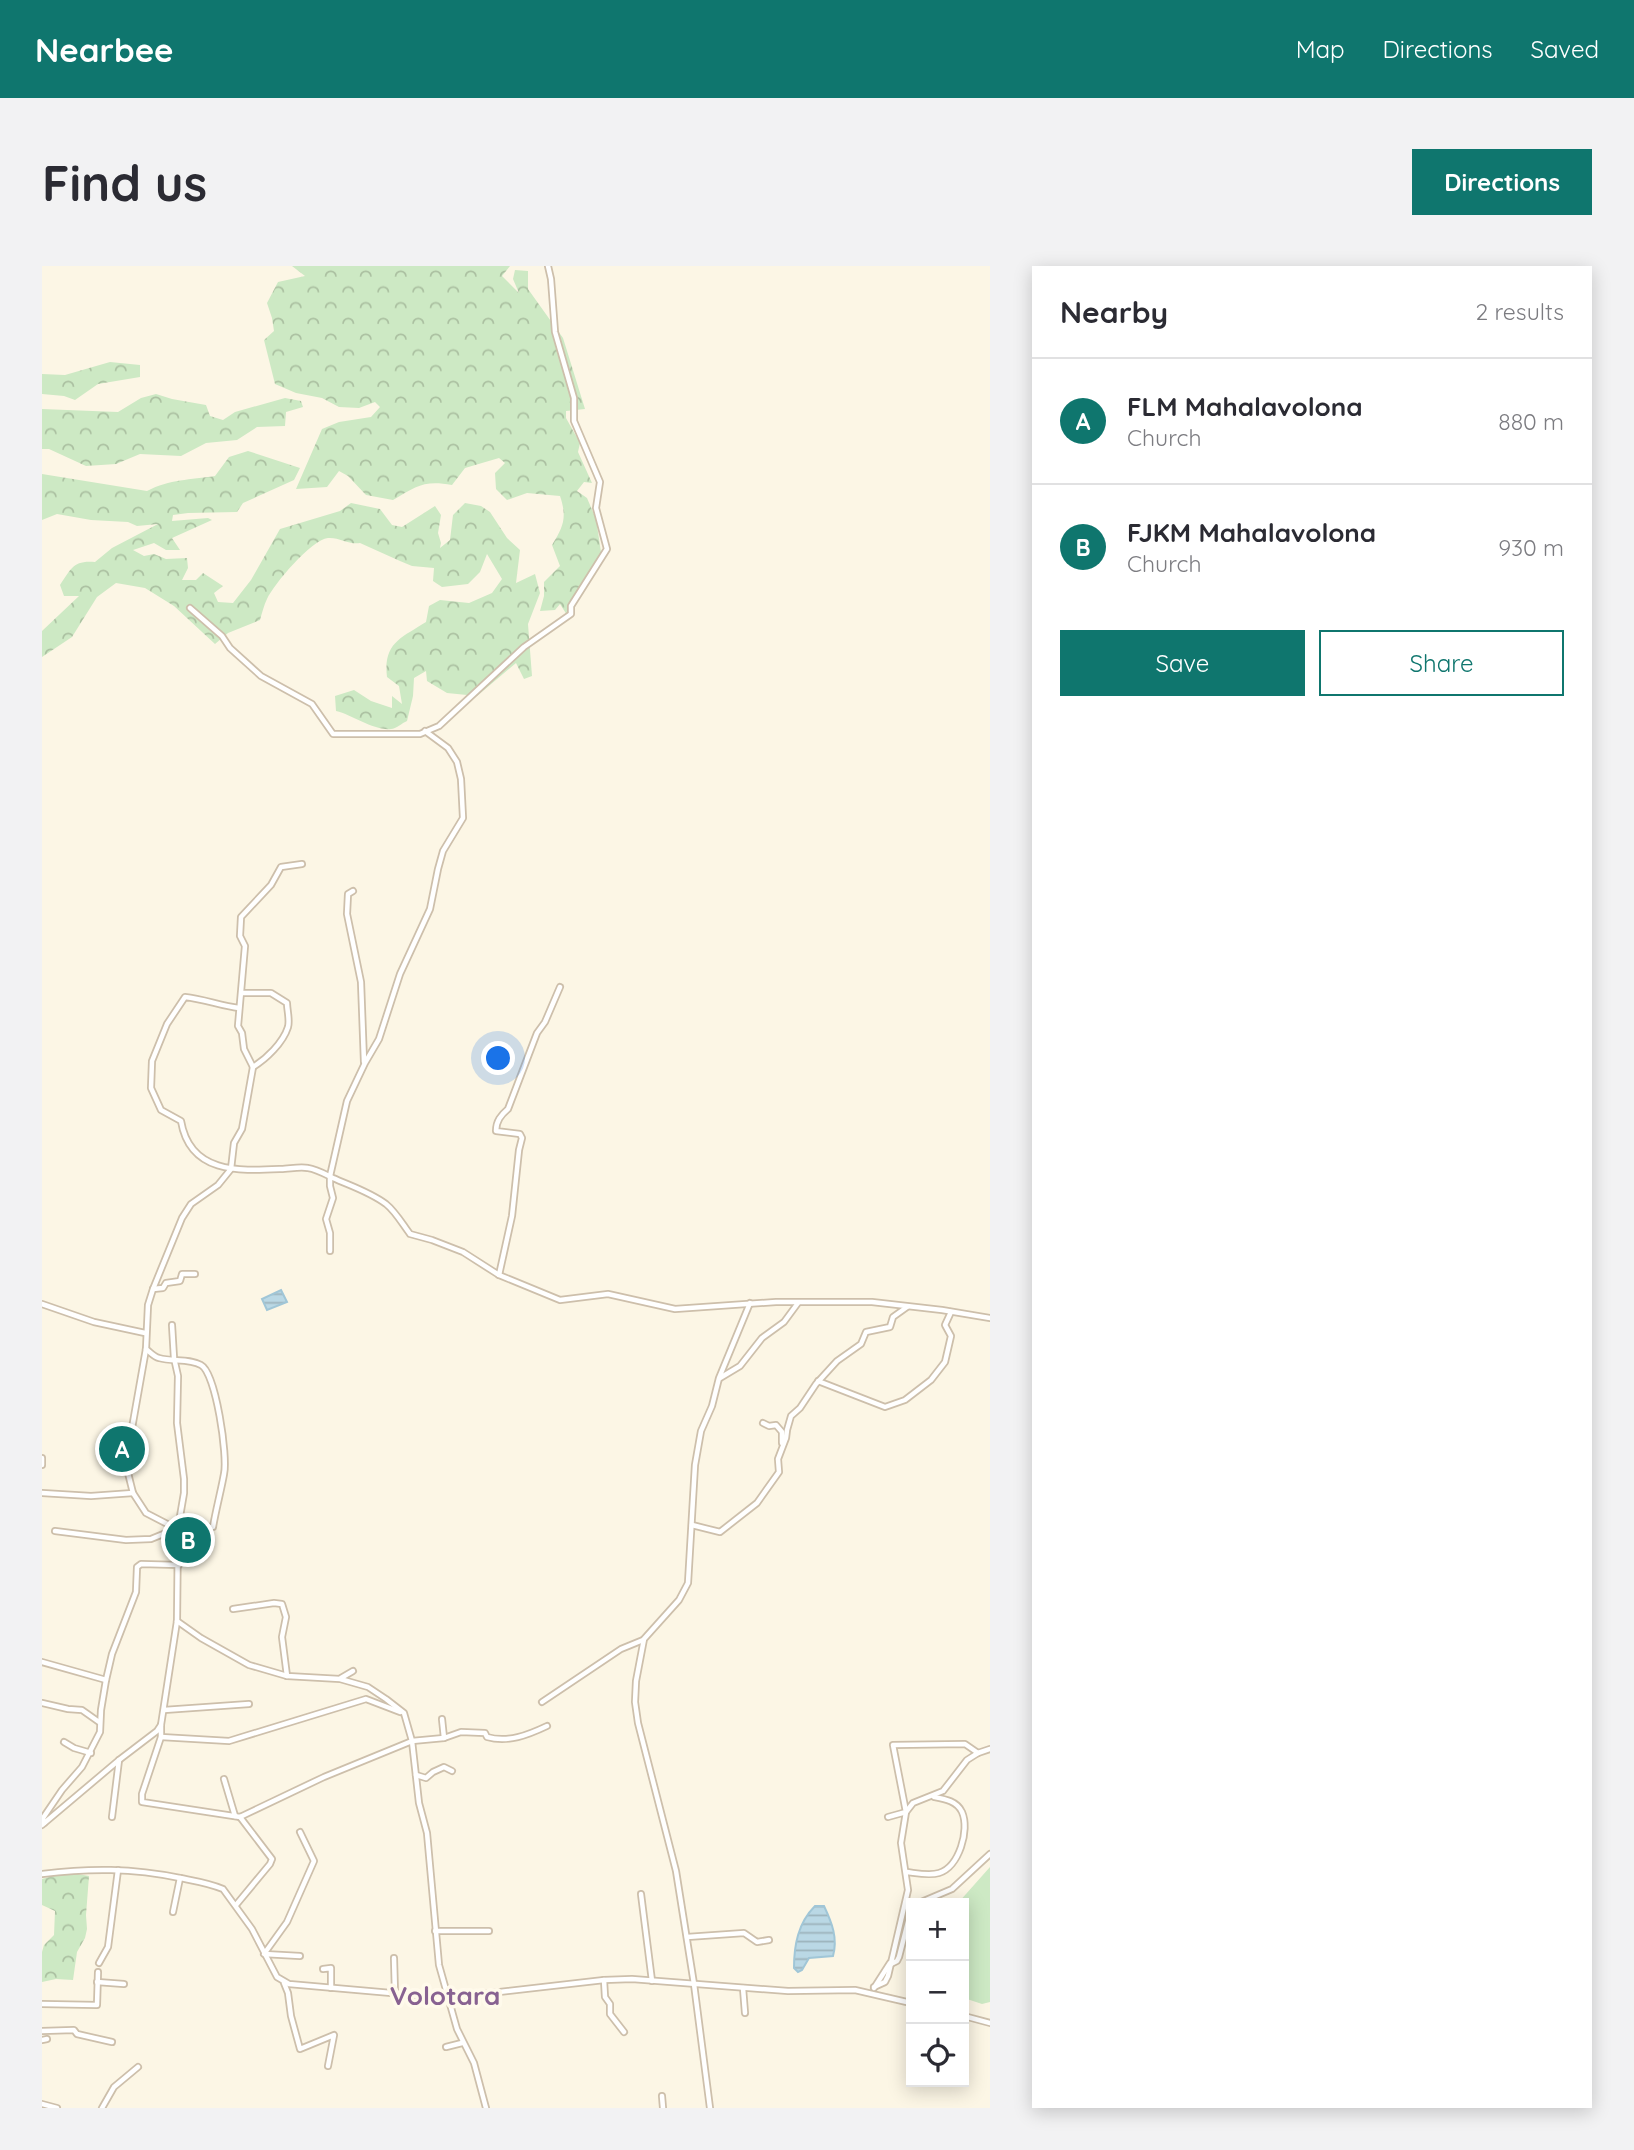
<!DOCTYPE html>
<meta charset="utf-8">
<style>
:root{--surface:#fff;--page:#f2f2f3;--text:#2b2b33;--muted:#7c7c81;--line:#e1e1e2;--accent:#0f766e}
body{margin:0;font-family:Quicksand,sans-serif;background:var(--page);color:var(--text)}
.controls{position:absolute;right:21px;bottom:21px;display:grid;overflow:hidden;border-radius:0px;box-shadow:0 4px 18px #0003}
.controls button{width:63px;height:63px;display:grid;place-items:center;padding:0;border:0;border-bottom:2px solid var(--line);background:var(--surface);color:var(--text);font:35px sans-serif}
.you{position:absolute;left:457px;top:793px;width:24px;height:24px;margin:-18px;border:5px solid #fff;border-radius:50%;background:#1a73e8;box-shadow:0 0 0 10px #1a73e833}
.badge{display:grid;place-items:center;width:46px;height:46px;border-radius:50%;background:var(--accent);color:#fff;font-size:23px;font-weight:700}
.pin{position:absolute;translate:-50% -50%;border:4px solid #fff;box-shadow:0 2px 7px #0006}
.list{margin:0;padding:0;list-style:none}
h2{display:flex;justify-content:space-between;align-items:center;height:91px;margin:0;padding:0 28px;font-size:30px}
h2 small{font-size:23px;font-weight:400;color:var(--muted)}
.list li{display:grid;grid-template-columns:46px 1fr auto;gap:21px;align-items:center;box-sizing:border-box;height:126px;padding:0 28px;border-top:2px solid var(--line)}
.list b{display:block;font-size:26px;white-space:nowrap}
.list p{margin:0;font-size:23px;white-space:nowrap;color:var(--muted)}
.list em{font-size:23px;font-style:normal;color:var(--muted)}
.actions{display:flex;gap:14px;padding:21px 28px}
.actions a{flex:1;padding:16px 0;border:2px solid var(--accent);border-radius:0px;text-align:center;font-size:24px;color:var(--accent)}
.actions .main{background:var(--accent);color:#fff}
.icon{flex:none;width:38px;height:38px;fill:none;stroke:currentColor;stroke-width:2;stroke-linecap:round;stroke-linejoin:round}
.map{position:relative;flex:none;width:948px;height:1842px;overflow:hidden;border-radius:0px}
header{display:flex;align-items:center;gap:42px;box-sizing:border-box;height:98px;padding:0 35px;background:var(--accent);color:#fff}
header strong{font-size:33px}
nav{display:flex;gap:38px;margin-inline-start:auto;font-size:24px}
.intro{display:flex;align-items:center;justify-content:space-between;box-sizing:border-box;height:168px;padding:0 42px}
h1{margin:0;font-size:49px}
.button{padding:18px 32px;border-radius:0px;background:var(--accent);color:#fff;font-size:24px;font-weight:700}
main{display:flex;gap:42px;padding:0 42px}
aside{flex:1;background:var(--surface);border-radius:0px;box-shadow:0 4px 18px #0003}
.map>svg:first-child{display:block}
.forest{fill:url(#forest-crowns)}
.pitch{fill:#cde9c4}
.water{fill:url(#water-rules);stroke:#a0c6d7;stroke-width:2}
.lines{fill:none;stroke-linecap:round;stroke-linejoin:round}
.minor-casing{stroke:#cdbfab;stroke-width:8}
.minor{stroke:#fff;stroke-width:4.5}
.labels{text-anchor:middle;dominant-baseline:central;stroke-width:7;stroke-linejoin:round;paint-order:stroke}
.district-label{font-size:26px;font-weight:bold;fill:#886291;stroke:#fffaeb}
</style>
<header>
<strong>Nearbee</strong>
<nav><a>Map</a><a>Directions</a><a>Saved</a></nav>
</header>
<div class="intro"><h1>Find us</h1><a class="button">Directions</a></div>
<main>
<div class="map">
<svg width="948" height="1842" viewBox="0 0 948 1842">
<defs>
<pattern id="forest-crowns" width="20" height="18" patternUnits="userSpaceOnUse" patternTransform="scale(1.75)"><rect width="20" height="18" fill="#cde9c4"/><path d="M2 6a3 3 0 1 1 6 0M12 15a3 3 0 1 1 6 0" fill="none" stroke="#abc0a1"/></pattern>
<pattern id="water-rules" width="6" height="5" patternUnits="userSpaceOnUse" patternTransform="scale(1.75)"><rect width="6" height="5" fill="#bad8e5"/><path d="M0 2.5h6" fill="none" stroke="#9cb3bc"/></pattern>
</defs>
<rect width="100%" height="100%" fill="#fcf6e5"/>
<g class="forest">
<path d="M250 0H468L460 10 477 27 471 13 473 4 486 5V23L521 72 543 143 524 145V152L538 177 536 186 550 217 542 216 535 225 545 232 554 253 559 286 538 332 525 349 518 338 513 344 498 345 502 330V316L518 300 510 279C522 260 525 251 518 230L485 227 465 234 454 223 453 207 463 197 457 192 423 202 410 219C382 214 375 220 351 234L324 229 306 210 297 205 285 221 254 223 280 163 297 156 329 151 338 141 333 136 317 142 297 141 280 132 254 127 233 118 222 74 232 65 230 52 225 37 236 16 263 10Z"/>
<polygon points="68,96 98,99 98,111 56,118 33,134 22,130 0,128 0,108 23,109"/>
<polygon points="114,128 130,133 164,139 168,150 181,154 193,146 243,132 259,135 261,141 244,146 243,160 215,161 195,174 164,177 139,190 98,188 74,198 44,200 7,183 0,183 0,143 76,146 99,132"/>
<path d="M206 185 258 202 252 214 201 237 195 246 146 247 131 249 130 255 166 252 170 254 130 272 138 284H124L112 277 91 284 102 290 112 288 124 293 145 292 146 302 140 314H154L161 307 181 320 172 327 176 336 191 337 209 314 238 263 298 245 309 237 338 243 350 259 360 261 393 240 399 249 396 267 399 277 398 282 408 274 411 249 423 237 439 240 448 246 465 272 478 284 474 317 493 308 498 327 486 358 490 410 482 413 474 397 435 430 405 427 385 415 384 405 372 412 371 430 365 455C360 457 354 463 349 463 332 465 311 449 294 445L293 430 312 424 329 435 350 442V430L360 438 357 420 345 411C341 377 359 372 384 356L387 340 398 334 427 337 450 327 460 313 445 288 438 306 426 318 400 321 391 315 392 302 370 300 358 295 318 277C307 279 297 271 286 272 269 274 232 318 225 333 222 339 220 347 218 354L186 367 173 378 132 340 103 322 74 317 55 331 30 371 0 391V365L37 330H22L18 319C29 303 31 294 53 296L70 282 116 258 95 260 86 256 49 254 15 248 0 254V208L105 225C128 213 148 214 173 210L187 191Z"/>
<polygon points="25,1606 47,1610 44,1649 45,1663 43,1672 35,1686 31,1714 14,1713 0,1716 0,1686 2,1679 12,1669 13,1645 0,1639 0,1613"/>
</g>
<polygon class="pitch" points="948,1601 948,1736 940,1738 922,1732 922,1637 916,1637"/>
<g class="water">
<polygon points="239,1024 245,1036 225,1044 220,1033"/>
<path d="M773 1640H782C790 1657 796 1672 791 1690L767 1692 760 1704 756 1706 752 1702C752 1679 756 1657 773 1640Z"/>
</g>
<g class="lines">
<defs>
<g id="minor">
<polyline points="148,342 180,370 188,382 219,410 270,438 291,468 378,468 397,460 482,381 529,348 529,340 565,283 554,242 558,216 532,155 532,132 513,66 509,13 506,0"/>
<polyline points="311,625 306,628 305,648 319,716 322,796"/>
<path d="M200 727H229L245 737C245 744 248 754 246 761 241 777 224 793 211 801"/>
<path d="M197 742C179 740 162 733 143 731L125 758 110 795 109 822 119 844 139 855C148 908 197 905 239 903 247 903 258 900 266 902 274 903 283 908 291 912 309 920 328 926 344 938 354 946 361 959 368 968L390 974 421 986 457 1009 518 1034 566 1028 633 1043 734 1036H830L900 1044 948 1052"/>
<polyline points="288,985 288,967 284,953 291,932 288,920 288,910 305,835 323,797 337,773 358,708 388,643 396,603 401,585 421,552 419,513 415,496 406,482 383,465"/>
<path d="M457 1009 470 950 477 884 480 872 478 868 454 865C454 855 459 849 466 843L495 767 503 756 518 721"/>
<polyline points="111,1023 121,1022 124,1017 138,1015 140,1008 153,1008"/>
<polyline points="0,1038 52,1056 103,1067"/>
<polyline points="678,1112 698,1100 720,1072 742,1056 756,1037"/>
<polyline points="776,1115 843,1141 863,1134 889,1114 903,1096 909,1070 903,1059 909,1046"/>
<polyline points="721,1157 727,1160 734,1159 740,1166 740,1177"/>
<polyline points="0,1192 0,1199"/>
<polyline points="0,1227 49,1230 91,1227"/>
<polyline points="650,1259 678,1266 715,1237 737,1206 736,1193 744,1172 745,1164 749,1150 758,1142 774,1118 795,1095 819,1078 824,1066 848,1061 851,1051 865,1041"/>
<polyline points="133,1262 104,1247 91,1227 85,1203 90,1162 104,1083 106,1039 111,1023 140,952 149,938 176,919 189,903 192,877 200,863 211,801 202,783 200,767 196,760 203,680 198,670 199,651 229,619 239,601 260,598"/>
<path d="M13 1265 84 1274 109 1273 136 1262 171 1261C174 1243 179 1225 182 1208 186 1191 174 1107 159 1099 147 1092 130 1096 117 1092 112 1091 108 1086 104 1083"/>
<polyline points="191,1343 232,1337 240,1338 244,1351 240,1371 245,1410"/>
<polyline points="135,1355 159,1372 207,1399 245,1410 298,1413 326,1421 344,1433 362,1447 370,1475 377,1537 385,1567 397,1699 415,1763 432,1797 444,1842"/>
<polyline points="0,1396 64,1414"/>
<polyline points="299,1412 311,1405"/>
<polyline points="500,1436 579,1383 601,1374"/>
<polyline points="0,1437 26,1443 40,1444 57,1456"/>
<polyline points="122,1444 207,1438"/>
<polyline points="400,1453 402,1472"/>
<path d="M119 1459V1471L100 1528V1536L198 1551 282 1511 370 1475 402 1472 419 1466 443 1467 445 1471C466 1477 486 1469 505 1460"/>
<polyline points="119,1471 187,1475 324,1433 358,1446"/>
<polyline points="22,1476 32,1482 49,1487"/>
<polyline points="374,1509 384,1512 391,1506 402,1501 410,1505"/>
<polyline points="182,1513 193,1550"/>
<polyline points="70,1551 77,1494"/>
<polyline points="846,1551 864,1546 851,1479 923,1478 936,1487"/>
<polyline points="2,1557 1,1552 20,1524 40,1501 58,1466 59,1444 64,1414 70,1388 94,1326 95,1301 99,1298 137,1299"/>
<polyline points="0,1559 77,1494 115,1465 119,1459 135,1355 136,1262 142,1227 142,1213 135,1157 136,1110 132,1092 130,1059"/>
<polyline points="258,1566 272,1595 245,1656 222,1688 258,1690"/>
<path d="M864 1606C874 1607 887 1610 897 1607 917 1601 928 1564 920 1546 915 1535 903 1533 892 1531"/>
<path d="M0 1608C48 1602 90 1602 138 1612 153 1615 167 1617 181 1623L210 1663 235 1711 247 1718 406 1732 562 1714 590 1713 746 1725 813 1724 869 1737"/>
<polyline points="599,1628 610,1715"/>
<polyline points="877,1637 910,1623 948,1588"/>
<polyline points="194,1639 228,1598 230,1593 198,1551"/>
<polyline points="131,1646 138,1612"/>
<polyline points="393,1665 447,1665"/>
<polyline points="645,1671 702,1667 715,1676 727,1674"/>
<polyline points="352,1692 353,1727"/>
<polyline points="57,1697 66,1681 76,1604"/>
<polyline points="849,1698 855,1695 857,1691 869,1644"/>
<polyline points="281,1703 289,1702 289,1722"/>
<polyline points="562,1714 563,1731 568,1738 568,1748 582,1766"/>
<polyline points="55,1716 82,1718"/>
<polyline points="242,1717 246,1727 249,1750 258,1783 292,1769 286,1800"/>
<polyline points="832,1721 843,1716 846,1710 866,1624 859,1577 864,1546 871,1537 901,1525 925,1494 936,1487 948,1483"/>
<polyline points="701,1722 703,1747"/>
<polyline points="832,1722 848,1697"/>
<polyline points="0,1738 55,1739 56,1706"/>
<polyline points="922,1750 948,1757"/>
<polyline points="0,1765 32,1764 35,1768 70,1776"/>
<polyline points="0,1774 5,1773"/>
<polyline points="404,1781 420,1777"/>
<polyline points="620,1830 621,1842"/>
<polyline points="0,1838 15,1842"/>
<polyline points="60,1842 72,1821 96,1801"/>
<polyline points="668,1842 652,1718 634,1605 596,1457 593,1436 594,1415 602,1373 637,1334 646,1317 653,1199 659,1165 670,1140 677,1112 708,1037"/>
</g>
</defs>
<use href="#minor" class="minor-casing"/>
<use href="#minor" class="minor"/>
</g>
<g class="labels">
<g class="district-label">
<text x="403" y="1729">Volotara</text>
</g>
</g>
</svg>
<div class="controls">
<button>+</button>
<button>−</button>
<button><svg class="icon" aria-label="locate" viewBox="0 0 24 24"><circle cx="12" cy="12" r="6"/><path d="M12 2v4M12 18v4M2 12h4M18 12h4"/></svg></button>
</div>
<div class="you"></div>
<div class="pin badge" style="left:80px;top:1183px">A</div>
<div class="pin badge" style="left:146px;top:1274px">B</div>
</div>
<aside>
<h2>Nearby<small>2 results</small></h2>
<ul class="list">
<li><span class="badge">A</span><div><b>FLM Mahalavolona</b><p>Church</p></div><em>880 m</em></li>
<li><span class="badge">B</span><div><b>FJKM Mahalavolona</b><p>Church</p></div><em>930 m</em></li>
</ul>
<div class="actions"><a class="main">Save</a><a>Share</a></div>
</aside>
</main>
